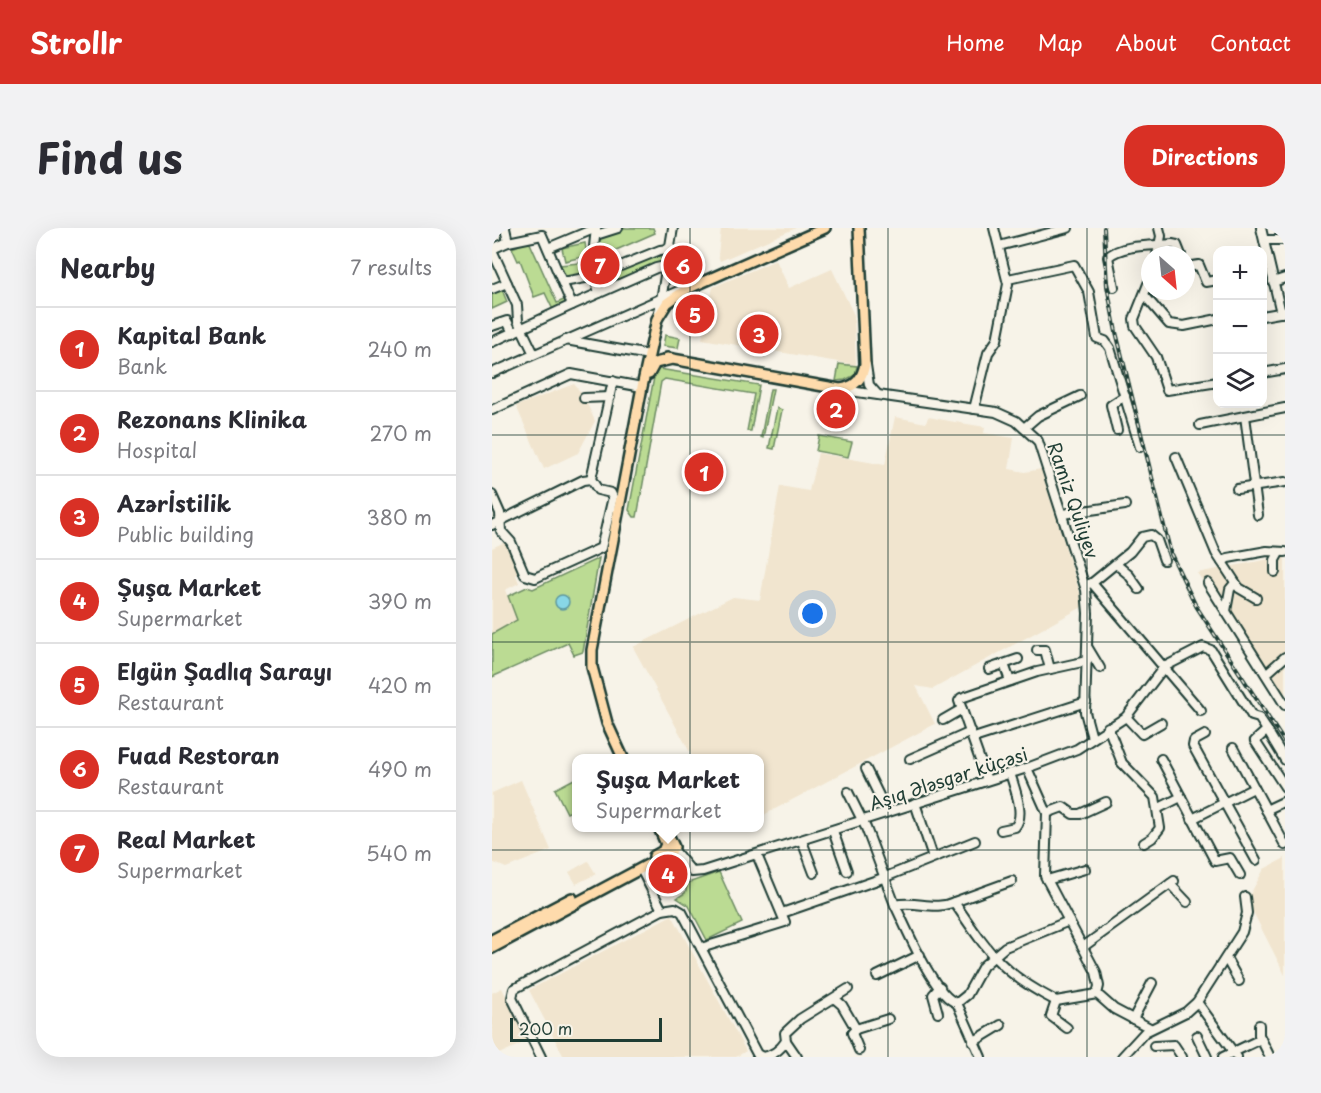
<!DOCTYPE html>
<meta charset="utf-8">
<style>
:root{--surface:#fff;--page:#f2f2f3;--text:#2b2b33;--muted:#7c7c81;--line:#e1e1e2;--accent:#d93025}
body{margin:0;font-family:"Playpen Sans",sans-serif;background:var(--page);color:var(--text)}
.controls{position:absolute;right:18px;top:18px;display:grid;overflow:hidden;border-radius:12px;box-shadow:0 6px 24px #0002}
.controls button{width:54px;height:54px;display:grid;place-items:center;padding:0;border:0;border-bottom:2px solid var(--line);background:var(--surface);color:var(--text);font:30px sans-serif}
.compass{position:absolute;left:649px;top:18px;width:54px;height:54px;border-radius:50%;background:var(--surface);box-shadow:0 6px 24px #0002;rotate:153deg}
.scale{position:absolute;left:18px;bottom:15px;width:152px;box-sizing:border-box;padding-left:6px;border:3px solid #1f3d34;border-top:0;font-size:16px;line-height:21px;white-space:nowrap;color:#1f3d34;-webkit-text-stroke:4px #f7f3e8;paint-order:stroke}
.you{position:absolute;left:321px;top:386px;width:21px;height:21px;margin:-15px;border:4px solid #fff;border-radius:50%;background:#1a73e8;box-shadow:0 0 0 9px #1a73e833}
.badge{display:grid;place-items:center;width:39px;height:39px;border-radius:50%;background:var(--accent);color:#fff;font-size:20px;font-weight:700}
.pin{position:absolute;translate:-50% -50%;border:3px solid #fff;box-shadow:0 2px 6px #0006}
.popup{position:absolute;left:80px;top:526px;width:192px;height:78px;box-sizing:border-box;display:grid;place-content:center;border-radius:12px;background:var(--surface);filter:drop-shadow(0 2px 4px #0005);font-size:20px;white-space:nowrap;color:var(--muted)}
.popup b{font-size:22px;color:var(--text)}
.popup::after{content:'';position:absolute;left:50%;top:100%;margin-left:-12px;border:12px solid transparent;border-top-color:var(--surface)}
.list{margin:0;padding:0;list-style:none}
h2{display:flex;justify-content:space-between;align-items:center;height:78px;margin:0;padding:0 24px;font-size:26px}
h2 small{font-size:20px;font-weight:400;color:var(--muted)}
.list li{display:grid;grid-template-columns:39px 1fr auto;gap:18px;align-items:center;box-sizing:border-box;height:84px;padding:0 24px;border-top:2px solid var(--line)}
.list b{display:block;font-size:22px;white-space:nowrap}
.list p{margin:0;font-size:20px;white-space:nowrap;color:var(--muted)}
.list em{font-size:20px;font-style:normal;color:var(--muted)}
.icon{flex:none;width:33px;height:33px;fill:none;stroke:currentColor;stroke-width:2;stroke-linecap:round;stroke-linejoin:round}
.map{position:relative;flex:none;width:793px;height:829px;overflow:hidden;border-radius:24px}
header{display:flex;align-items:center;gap:36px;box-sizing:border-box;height:84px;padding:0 30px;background:var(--accent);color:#fff}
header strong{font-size:28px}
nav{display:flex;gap:33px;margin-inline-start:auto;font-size:21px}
.intro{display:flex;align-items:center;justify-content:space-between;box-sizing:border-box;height:144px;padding:0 36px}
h1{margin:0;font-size:42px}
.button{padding:15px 27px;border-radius:24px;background:var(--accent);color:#fff;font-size:21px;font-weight:700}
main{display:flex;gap:36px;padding:0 36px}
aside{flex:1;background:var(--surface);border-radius:24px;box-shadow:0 6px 24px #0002}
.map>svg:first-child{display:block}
.built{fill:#f1e5cf}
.green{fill:#bbdb93;stroke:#6d8c64;stroke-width:1.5}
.water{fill:#88d7e6;stroke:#5e999f;stroke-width:1.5}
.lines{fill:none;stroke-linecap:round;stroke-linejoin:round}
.minor-casing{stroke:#1f3d34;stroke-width:12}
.major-casing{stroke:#1f3d34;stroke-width:14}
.minor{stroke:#f7f3e8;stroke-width:8}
.major{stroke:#fedbac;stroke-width:9}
.rail-casing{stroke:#1f3d34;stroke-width:4}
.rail{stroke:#f7f3e8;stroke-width:1.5;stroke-dasharray:4.5;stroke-linecap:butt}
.grid{fill:none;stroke:#1f3d34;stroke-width:1.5;stroke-opacity:0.55}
.labels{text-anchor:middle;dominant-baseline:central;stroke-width:4.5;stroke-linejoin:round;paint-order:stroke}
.street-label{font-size:18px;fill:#1f3d34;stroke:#f7f3e8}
</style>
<header>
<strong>Strollr</strong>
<nav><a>Home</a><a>Map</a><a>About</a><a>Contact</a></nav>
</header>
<div class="intro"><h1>Find us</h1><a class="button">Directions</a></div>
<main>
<aside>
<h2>Nearby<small>7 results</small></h2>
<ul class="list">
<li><span class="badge">1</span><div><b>Kapital Bank</b><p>Bank</p></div><em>240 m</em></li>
<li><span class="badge">2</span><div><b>Rezonans Klinika</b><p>Hospital</p></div><em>270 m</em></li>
<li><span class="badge">3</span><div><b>Azərİstilik</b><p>Public building</p></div><em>380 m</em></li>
<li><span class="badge">4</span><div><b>Şuşa Market</b><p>Supermarket</p></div><em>390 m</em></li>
<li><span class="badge">5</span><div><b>Elgün Şadlıq Sarayı</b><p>Restaurant</p></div><em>420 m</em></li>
<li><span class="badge">6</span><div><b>Fuad Restoran</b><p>Restaurant</p></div><em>490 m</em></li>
<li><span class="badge">7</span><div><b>Real Market</b><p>Supermarket</p></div><em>540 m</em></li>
</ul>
</aside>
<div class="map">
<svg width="793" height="829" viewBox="0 0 793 829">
<rect width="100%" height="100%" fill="#f7f3e8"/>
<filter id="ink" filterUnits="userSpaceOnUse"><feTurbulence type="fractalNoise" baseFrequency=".0167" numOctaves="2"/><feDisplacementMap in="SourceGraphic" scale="12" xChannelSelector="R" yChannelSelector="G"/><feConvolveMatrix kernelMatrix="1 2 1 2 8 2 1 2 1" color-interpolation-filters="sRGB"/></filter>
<g filter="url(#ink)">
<g class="built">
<polygon points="229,0 304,0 228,33 226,27"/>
<polygon points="284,32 297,60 340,41 362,87 364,137 210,111 221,59"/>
<polygon points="82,156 91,167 103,193 86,225 52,241 24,178"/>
<polygon points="403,189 434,195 436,189 463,194 493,199 492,205 522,210 517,241 533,244 549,241 592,378 441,461 424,458 443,496 268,589 268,530 201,530 141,419 241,369 268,372 288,258 317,263 326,225 393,237"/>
<polygon points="15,313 29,344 24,347 27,355 13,362 25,392 0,406 0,320"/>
<polygon points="793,328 793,469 705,345"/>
<polygon points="29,552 59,622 14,640 0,634 0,565"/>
<polygon points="793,630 793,747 755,672 772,641"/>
<polygon points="96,633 104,646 84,656 77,644"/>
<polygon points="180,687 254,823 244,829 72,829 37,762"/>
<polygon points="10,760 36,813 0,829 0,765"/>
</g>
<g class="green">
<polygon points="131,0 161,0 163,5 115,26 113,22 106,25 104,11"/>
<polygon points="37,13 65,75 76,70 75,75 62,84 53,65 42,69 28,32 26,33 20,20"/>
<polygon points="93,15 95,28 73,33 70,20"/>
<polygon points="169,23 169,35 123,56 111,47"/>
<polygon points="97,34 94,49 72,51 68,37"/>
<polygon points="9,59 15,74 0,81 0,64"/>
<polygon points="173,107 188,110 186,120 171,118"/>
<polygon points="347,136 365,138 363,147 353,152 344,153"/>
<polygon points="167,141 267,157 259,203 255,203 262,166 173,151 169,154 145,289 142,289 137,282 163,144"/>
<polygon points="278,161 281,161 271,210 269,209"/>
<polygon points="285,180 290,182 282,221 277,220"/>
<polygon points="327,208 360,214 356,229 324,223"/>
<polygon points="107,330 91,424 82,427 76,415 0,449 0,406 25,392 16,368 35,359 41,361"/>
<polygon points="84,550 84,583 83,581 75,585 63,561"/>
<polygon points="227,644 250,695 215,712 197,678 185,670 193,665 196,655"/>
</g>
<circle class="water" cx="70" cy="374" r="7"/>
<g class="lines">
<defs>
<g id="minor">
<polyline points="13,0 16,14"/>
<polyline points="104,0 100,37 107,65"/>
<polyline points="769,0 789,85"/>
<polyline points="104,7 126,0"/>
<polyline points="772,12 793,12"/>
<polyline points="507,18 576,0"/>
<polyline points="56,20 104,0"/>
<polyline points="0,21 16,14 50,7 80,77 164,40 173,38"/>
<polyline points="0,22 25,77 26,93 42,126"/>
<polyline points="665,27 669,8 667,0"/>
<polyline points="694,39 707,37 714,54 726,52"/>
<polyline points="516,51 582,37 597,64 605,110 613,113 618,120 648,219"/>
<polyline points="658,51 642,91 643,98 664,129 675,162 726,154"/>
<polyline points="71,54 104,48 168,22 176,21"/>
<polyline points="781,54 793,50"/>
<path d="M622 59 616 29C630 16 661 18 680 16L685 17 689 27"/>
<polyline points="0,61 15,55"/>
<polyline points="653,68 677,96 692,98 726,91"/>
<polyline points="770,88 793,84"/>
<polyline points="166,90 181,0"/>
<polyline points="0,98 15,93 21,105"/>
<polyline points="74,112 157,127"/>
<polyline points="0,114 80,77"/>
<polyline points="374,137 377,157 385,166"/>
<polyline points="0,145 191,61"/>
<polyline points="770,145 793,141"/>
<polyline points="351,162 504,184 524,193 546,213 594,362 596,385 593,484 600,510"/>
<polyline points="92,170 118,169"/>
<polyline points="482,181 496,125 505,112 516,56 502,0"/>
<polyline points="0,182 79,146 150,159"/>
<polyline points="753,188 766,287"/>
<polyline points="708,197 793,180"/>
<polyline points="532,200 546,188 588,168"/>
<polyline points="625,202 619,177 633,168"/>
<polyline points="684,229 724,325 747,360 764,370"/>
<polyline points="745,261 793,254"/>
<polyline points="0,267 8,285 9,303 19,314 33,347 43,350 109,320 121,269 119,265 106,262 99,251 121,153"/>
<polyline points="571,286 633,277"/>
<polyline points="0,297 91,252 99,251"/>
<polyline points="730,334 736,330 775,323 793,324"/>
<polyline points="624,336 637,347 647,361"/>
<polyline points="783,344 783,332 787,325"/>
<polyline points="600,355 638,324 650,309 659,307 665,312 672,332"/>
<polyline points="716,355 793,477"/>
<polyline points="593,357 600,355 709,483"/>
<polyline points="734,383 738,361 743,355"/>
<polyline points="596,420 608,440"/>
<polyline points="545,422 553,422 558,441"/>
<polyline points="512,436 518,453"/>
<polyline points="497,441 526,431"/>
<polyline points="774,446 793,429"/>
<polyline points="634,489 650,506 669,495"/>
<polyline points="451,492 470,481"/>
<polyline points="616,499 630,535 663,569 668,600 660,610 652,615"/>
<polyline points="775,502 793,532"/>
<polyline points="713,507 702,513 701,518 764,632"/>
<polyline points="482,510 594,474"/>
<polyline points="741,520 793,617"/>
<polyline points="418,531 479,504"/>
<polyline points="669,531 723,633 738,630 748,647"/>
<polyline points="535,540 555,585 553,648 604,744 607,758 605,766"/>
<polyline points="374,541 395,584"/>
<polyline points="495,552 467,473 469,470 545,444 595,433"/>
<path d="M356 564 374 600 403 677C423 672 443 683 462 674 497 725 508 744 564 773L605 766 622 781 658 800"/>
<polyline points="423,575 441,629"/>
<polyline points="667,580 689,569"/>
<polyline points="774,582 793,573"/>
<polyline points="555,585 571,579 581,586 588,586 614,574"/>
<polyline points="700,591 762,560"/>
<path d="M509 602 523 599C534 587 522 559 518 545"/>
<polyline points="341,603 355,643"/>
<polyline points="310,613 322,645"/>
<polyline points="176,619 181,621 200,644 211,643 535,540 585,521 634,489 672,439 711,419 719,422 760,488 767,490 775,502 763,513 793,559"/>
<polyline points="149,641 170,682"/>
<polyline points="555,652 593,641"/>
<polyline points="678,656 695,674"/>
<polyline points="462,674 520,653"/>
<path d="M403 677C413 697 443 770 465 775"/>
<polyline points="290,685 391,650 483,613"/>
<polyline points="591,719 682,653"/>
<polyline points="209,720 293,694 265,627"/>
<polyline points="734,730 747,753"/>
<polyline points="385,748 428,727"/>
<polyline points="343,771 350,777 364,801 360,805 367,822"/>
<polyline points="564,773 559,788 575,800"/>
<polyline points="705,774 745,829"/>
<polyline points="465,775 475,767 491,738 513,719 577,693"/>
<polyline points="465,775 489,829"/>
<polyline points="446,785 441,767 448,759"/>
<polyline points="641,791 660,755"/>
<polyline points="767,797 767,807 778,829"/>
<polyline points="364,801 396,791"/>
<polyline points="705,808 715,829"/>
<polyline points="294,813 305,829"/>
<polyline points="481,814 509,797"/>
<polyline points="662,818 682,817 690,829"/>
<path d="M49 829 20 770 22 761 170 682 183 680 190 684 265 826 270 829C281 828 288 822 294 813L293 805 308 791 356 761"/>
<polyline points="630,829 653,804 694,784 705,774 750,704 755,685 753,669"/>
<polyline points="731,829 769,811"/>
</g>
<g id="major">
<path d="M175 130 348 161C364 159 370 151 373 136L367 0"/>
<polyline points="157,146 163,135 180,131"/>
<polyline points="131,530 115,495 100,439 100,422 150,159 165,91 175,75 195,61 333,0"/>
<polyline points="162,628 171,623 174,616 167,600"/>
<polyline points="0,712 80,670"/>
<polyline points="0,720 178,625 182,619 173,600"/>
</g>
</defs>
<use href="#minor" class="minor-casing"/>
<use href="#major" class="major-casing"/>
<use href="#minor" class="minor"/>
<use href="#major" class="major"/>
<defs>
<polyline id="rail" points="612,0 615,58 624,104 679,326 704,378 793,515"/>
</defs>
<use href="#rail" class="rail-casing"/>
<use href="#rail" class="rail"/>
</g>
</g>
<path class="grid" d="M198 0V829M396 0V829M595 0V829M0 207H793M0 414H793M0 622H793"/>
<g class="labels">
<g class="street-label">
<text transform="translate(582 272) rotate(71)">Ramiz Quliyev</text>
<text transform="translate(456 550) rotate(-18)">Aşıq Ələsgər küçəsi</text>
</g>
</g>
</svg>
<div class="controls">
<button>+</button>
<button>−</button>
<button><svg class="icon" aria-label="layers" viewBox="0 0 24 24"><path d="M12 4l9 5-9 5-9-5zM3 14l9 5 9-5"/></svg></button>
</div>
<svg class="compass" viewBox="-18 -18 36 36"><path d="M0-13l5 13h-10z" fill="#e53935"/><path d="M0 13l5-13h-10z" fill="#7c7c81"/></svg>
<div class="scale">200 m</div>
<div class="you"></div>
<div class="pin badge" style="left:212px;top:244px">1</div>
<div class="pin badge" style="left:344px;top:181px">2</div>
<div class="pin badge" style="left:267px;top:106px">3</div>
<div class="pin badge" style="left:176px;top:646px">4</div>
<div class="popup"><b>Şuşa Market</b>Supermarket</div>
<div class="pin badge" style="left:203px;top:86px">5</div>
<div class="pin badge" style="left:191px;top:37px">6</div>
<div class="pin badge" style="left:108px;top:37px">7</div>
</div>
</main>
